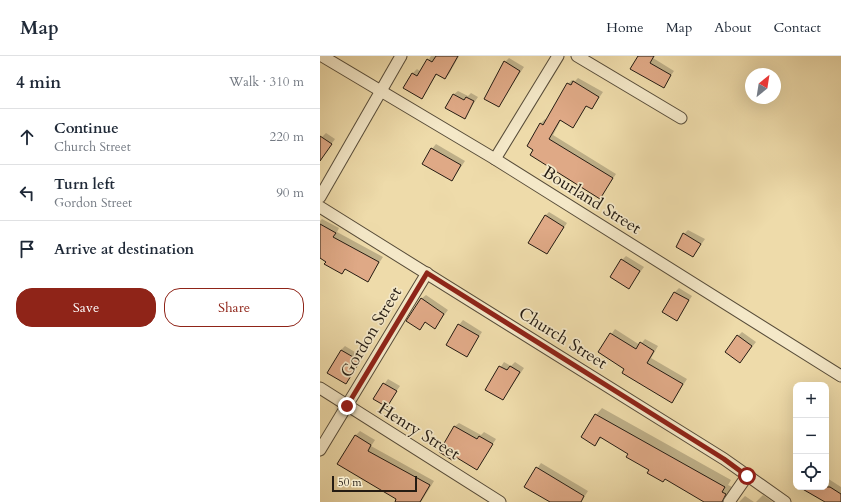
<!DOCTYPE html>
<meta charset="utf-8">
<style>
:root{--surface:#fff;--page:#f6f6f7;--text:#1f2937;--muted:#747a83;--line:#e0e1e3;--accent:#8f2418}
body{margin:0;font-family:Cardo,serif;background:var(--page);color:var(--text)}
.controls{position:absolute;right:12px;bottom:12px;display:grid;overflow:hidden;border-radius:8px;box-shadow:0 4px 16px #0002}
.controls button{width:36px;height:36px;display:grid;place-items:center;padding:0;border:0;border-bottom:1px solid var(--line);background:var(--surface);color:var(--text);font:20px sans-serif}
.compass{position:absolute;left:425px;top:12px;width:36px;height:36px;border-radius:50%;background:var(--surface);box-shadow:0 4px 16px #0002;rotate:30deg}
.scale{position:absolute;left:12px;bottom:10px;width:85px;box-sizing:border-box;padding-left:4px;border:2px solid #251c13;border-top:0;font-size:11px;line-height:14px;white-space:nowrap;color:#251c13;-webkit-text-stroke:3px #f4e8c8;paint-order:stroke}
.stop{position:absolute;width:12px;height:12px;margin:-9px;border:3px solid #8f2418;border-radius:50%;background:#fff}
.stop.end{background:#8f2418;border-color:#fff;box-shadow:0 1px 4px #0008}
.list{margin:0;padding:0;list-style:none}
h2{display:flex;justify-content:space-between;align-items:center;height:52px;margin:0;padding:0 16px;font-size:17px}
h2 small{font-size:13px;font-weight:400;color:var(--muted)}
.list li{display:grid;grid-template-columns:26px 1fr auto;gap:12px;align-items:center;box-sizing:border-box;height:56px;padding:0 16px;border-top:1px solid var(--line)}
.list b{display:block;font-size:15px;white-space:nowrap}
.list p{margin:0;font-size:13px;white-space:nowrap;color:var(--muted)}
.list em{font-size:13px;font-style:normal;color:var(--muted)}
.actions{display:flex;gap:8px;padding:12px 16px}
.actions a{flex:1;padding:9px 0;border:1px solid var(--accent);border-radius:16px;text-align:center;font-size:14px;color:var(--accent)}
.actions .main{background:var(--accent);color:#fff}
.icon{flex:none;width:22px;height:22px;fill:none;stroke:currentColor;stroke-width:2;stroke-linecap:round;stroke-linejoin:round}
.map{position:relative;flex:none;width:521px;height:446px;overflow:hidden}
header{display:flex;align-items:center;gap:24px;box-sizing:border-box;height:56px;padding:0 20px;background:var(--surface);border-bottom:1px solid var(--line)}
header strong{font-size:19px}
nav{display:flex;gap:22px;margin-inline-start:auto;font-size:14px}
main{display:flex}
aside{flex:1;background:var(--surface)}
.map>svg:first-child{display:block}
.shadow{fill:#0003}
.building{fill:#dfa986;stroke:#251c13}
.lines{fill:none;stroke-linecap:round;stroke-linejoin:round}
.minor-casing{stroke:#574c39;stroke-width:13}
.minor{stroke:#f4e8c8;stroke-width:11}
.route{stroke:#8f2418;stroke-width:5}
.labels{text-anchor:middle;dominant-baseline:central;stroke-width:3.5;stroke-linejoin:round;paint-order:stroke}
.street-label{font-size:17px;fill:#251c13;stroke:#f4e8c8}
</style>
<header>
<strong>Map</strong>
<nav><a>Home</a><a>Map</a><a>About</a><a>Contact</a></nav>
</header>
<main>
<aside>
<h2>4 min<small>Walk · 310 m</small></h2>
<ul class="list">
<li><svg class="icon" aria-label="ahead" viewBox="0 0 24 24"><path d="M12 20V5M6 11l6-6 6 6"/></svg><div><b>Continue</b><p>Church Street</p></div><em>220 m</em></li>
<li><svg class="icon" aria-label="left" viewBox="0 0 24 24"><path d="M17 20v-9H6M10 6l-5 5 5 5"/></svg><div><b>Turn left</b><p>Gordon Street</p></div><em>90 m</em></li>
<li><svg class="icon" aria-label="arrive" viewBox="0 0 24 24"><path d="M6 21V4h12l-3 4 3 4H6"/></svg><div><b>Arrive at destination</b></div></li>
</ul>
<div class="actions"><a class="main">Save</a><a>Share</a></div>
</aside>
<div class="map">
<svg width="521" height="446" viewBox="0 0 521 446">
<rect width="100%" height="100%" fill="#eedbaa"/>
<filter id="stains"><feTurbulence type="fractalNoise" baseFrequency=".005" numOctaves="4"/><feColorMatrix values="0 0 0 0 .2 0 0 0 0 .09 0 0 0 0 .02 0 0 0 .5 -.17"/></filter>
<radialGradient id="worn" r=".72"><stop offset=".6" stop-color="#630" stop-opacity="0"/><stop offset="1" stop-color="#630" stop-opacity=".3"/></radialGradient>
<g class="shadow">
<polygon points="111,0 139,0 129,18 125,22 117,18 101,42 85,32 93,17 97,13 101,16"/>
<polygon points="319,0 335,0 333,2 354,15 343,31"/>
<polygon points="189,2 204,11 178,50 185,6"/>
<polygon points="258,22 283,36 272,52 267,49 253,71 241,64 233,79 296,118 280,141 208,89 221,67 225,63 227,64 248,28 252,24 255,25"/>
<polygon points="138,35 148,40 151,37 158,41 144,61 133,39"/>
<polygon points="6,77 15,83 0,104 0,80 2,81"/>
<polygon points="116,88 145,105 132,124 112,93"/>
<polygon points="229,156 247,167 227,197 225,160"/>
<polygon points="2,163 19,172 17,176 63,201 47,225 26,213 22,217 0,202 0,165"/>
<polygon points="368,174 385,183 373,200 364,178"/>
<polygon points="306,200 324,211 309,231 302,204"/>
<polygon points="359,232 372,240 357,263 355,236"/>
<polygon points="106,239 128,254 114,272 106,266 99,273 101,243"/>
<polygon points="143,264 162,276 146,300 139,269"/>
<polygon points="295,273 320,289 325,283 338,290 331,302 367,323 352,346 279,296"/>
<polygon points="422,276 436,286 424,301 418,280"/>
<polygon points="25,290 43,301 26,327 21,294"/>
<polygon points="184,306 191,310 195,306 204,312 183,343 166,333"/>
<polygon points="68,323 80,330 66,350 54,343"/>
<polygon points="282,352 411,424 408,429 412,431 408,438 412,446 419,446 425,440 434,446 386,446 330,414 310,397 282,381 275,389 276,359"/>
<polygon points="139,367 161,379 164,376 176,383 157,412 135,399 132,402 134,371"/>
<polygon points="40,375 55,384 51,390 114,425 101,446 82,446 35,380"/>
<polygon points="221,407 268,435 261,446 232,446 205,430"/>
<polygon points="506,417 509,419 507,422 521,431 521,446 507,446 481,431 506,431"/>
<polygon points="443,439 453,446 436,446"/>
</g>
<g class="building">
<polygon points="116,0 138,0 125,23 116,18 102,43 83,32 92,17 97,20 107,3 112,6"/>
<polygon points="318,0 334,0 330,7 351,19 344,32 310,13"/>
<polygon points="184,5 200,15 179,51 164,43"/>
<polygon points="253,25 279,41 272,53 266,50 253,72 240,64 229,83 293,122 280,143 210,99 213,94 207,90 220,67 223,69 247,27 251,29"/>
<polygon points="133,38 144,44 146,41 154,45 145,63 125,52"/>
<polygon points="0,80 12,88 0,105"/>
<polygon points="111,92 141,109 132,125 102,108"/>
<polygon points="225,159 244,171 227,198 208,187"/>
<polygon points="0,168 16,177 13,181 59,206 48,226 25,213 22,218 4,208 6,206 0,202"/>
<polygon points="363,177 381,188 373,201 356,191"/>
<polygon points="301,203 320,215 309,233 290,221"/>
<polygon points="354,236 369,244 357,265 342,256"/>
<polygon points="101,242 124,258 115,273 105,266 100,274 86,265"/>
<polygon points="138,268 159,280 147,301 126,289"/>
<polygon points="290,277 316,293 320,286 334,295 327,307 363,328 352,347 302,317 304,313 278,296"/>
<polygon points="417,279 432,290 420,307 405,296"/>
<polygon points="21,294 40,305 26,328 7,317"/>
<polygon points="179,310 187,314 190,310 200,316 183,344 165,334"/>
<polygon points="63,327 77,335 67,351 53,343"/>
<polygon points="275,358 405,431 402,436 406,438 402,446 384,446 345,423 343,426 327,417 329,414 306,401 308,398 280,381 275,390 261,381"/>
<polygon points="134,370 157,383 159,380 173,388 157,414 134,400 132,404 119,396"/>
<polygon points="35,379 51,389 48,395 110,429 100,446 75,446 76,443 17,408"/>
<polygon points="216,411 264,440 261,446 230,446 204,431"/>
<polygon points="479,431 510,431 521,438 521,446 505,446"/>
</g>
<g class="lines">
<defs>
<g id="minor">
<polyline points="2,0 175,103 521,320"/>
<polyline points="257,0 361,62"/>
<polyline points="175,103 238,0"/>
<polyline points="0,141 81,0"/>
<polyline points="0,151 404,403 465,446"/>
<polyline points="0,332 180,446"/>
<polyline points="0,394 107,217"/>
<polyline points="409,446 427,420"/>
</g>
</defs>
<use href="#minor" class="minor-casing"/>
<use href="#minor" class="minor"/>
</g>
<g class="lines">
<polyline class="route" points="27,350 107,217 404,403 427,420"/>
</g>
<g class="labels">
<g class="street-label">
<text transform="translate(272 144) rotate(32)">Bourland Street</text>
<text transform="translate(51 276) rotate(-59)">Gordon Street</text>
<text transform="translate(243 282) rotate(32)">Church Street</text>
<text transform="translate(99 375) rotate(32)">Henry Street</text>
</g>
</g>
<rect width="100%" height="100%" filter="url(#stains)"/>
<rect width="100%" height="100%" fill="url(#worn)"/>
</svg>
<div class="controls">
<button>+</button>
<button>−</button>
<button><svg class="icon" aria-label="locate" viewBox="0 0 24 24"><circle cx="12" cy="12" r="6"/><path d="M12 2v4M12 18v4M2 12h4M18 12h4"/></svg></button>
</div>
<svg class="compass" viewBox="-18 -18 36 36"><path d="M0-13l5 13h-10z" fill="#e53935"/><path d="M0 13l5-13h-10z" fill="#747a83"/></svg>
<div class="scale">50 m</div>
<div class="stop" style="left:427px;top:420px"></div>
<div class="stop end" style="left:27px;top:350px"></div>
</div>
</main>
